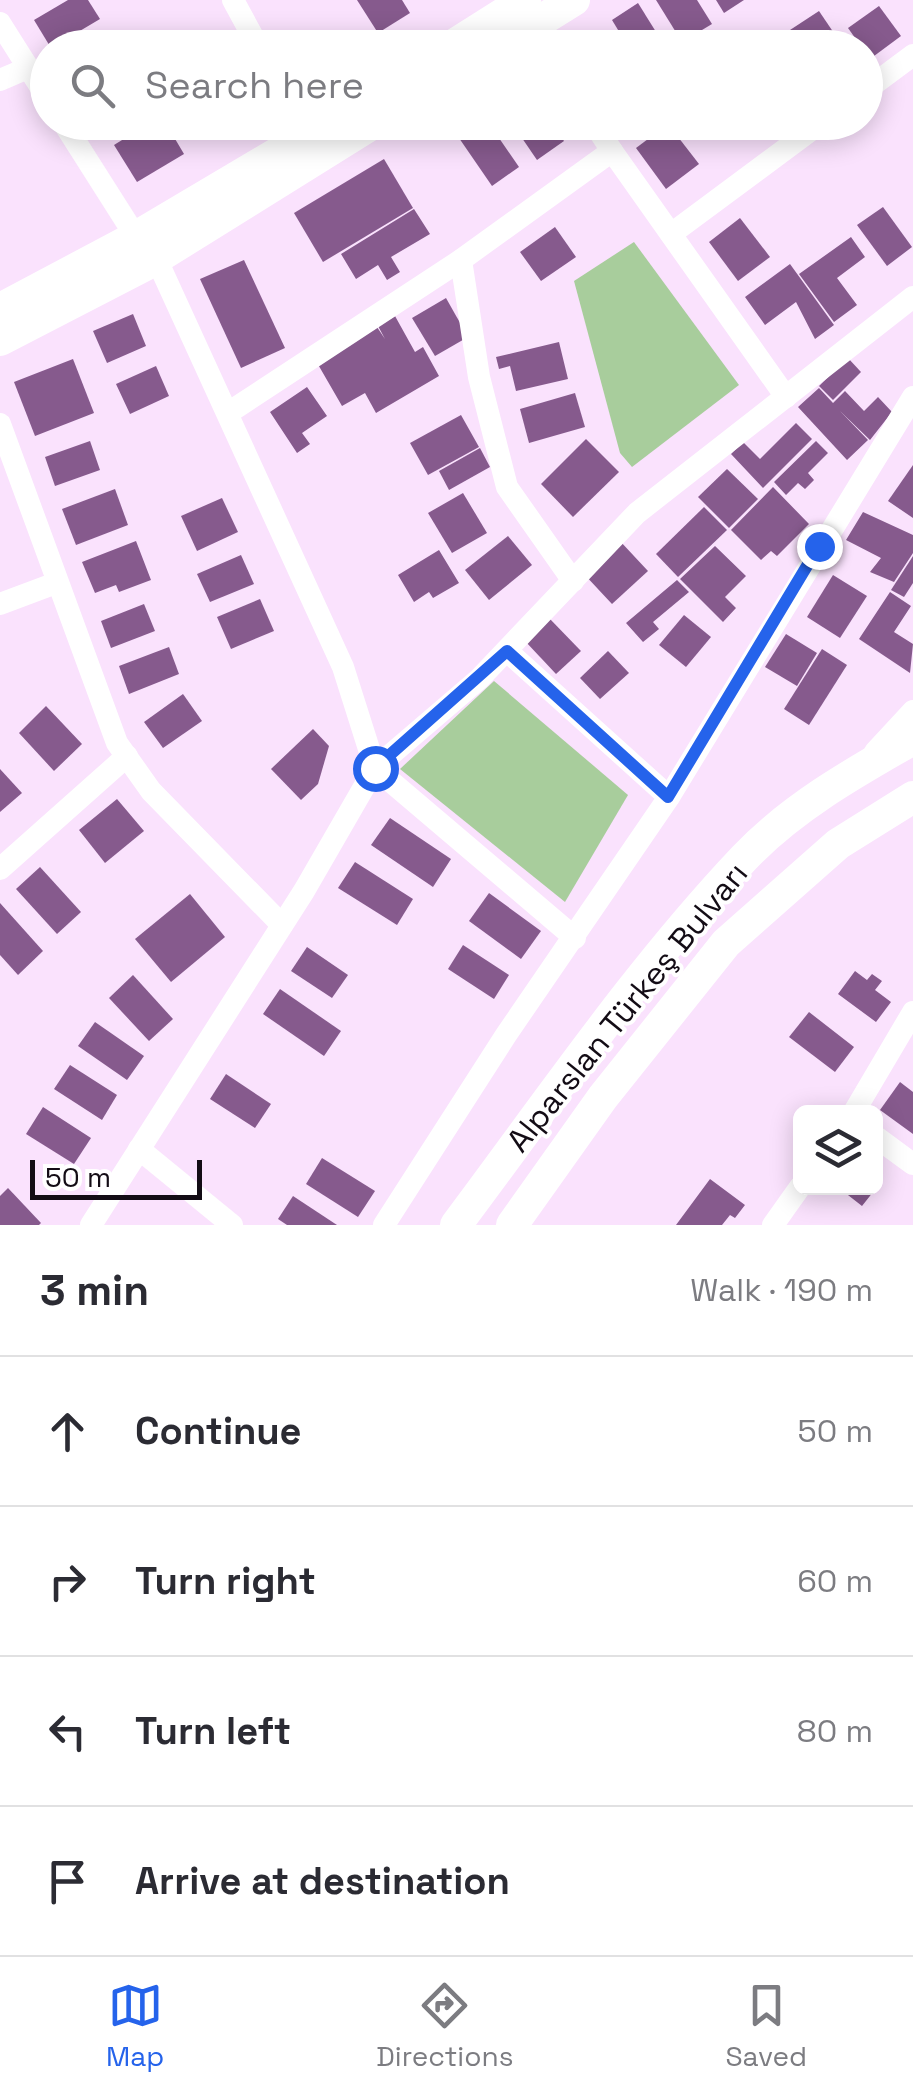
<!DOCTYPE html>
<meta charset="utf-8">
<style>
:root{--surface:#fff;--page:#f7f7f7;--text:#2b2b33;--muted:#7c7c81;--line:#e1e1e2;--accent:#2563eb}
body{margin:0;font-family:"Space Grotesk",sans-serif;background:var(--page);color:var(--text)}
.controls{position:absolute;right:30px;bottom:30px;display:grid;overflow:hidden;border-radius:15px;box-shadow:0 5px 25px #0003}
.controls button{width:90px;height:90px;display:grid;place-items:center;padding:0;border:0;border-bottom:2px solid var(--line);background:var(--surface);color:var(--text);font:50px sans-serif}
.scale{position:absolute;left:30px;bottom:25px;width:172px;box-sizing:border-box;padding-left:10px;border:5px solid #130c15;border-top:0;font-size:28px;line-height:35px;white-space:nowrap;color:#130c15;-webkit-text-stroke:8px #fff;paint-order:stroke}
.stop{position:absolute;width:30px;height:30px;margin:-22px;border:8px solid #2563eb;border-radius:50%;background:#fff}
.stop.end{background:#2563eb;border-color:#fff;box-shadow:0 2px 10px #0008}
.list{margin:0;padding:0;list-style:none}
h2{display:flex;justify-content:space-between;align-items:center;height:130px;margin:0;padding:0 40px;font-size:42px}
h2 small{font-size:32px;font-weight:400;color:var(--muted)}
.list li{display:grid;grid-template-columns:65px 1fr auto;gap:30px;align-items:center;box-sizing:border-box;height:150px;padding:0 40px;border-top:2px solid var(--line)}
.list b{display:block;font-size:38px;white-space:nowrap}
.list em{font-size:32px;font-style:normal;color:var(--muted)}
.icon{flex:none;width:55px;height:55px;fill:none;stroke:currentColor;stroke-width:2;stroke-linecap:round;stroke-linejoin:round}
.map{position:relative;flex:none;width:913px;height:1225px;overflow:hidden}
.search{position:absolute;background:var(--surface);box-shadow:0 5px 25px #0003;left:30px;right:30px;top:30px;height:110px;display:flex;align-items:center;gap:25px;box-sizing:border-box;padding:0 35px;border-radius:55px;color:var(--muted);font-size:38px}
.sheet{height:730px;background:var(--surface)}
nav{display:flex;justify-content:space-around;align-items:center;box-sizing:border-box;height:140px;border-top:2px solid var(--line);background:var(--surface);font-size:28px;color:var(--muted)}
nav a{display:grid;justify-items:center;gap:5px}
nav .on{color:var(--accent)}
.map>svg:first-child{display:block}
.green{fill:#a8cd9c}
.building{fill:#865a8d}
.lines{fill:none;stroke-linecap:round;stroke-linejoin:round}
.street{stroke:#fff;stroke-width:22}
.secondary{stroke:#fff;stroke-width:32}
.route{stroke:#2563eb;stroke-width:12}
.labels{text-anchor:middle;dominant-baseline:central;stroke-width:8;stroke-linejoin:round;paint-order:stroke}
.street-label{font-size:32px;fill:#130c15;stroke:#fff}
</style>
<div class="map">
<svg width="913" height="1225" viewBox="0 0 913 1225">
<rect width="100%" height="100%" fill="#fae2fd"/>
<g class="green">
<polygon points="634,242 739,385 632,467 620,453 574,281"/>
<polygon points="494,681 628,795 565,902 400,769"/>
</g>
<g class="building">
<polygon points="68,0 88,0 100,19 51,48 34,20"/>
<polygon points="357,0 402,0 410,13 378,33"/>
<polygon points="656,0 697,0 712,24 682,42"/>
<polygon points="716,0 744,0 724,13"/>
<polygon points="638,3 666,48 629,48 612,20"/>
<polygon points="879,6 901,36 870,59 848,28"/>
<polygon points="819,11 844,48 802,48 790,30"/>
<polygon points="151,122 165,122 184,154 137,182 114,145"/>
<polygon points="448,122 488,122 519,167 492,186"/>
<polygon points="511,122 551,122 564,141 537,160"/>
<polygon points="757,122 786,122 766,136"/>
<polygon points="668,124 699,164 666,189 636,148"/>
<polygon points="384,159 413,208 323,262 294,213"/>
<polygon points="883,207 912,247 887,266 857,225"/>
<polygon points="414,209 430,234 391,257 400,272 387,280 378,265 356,279 341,254"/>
<polygon points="740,218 770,257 738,281 709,242"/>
<polygon points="555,227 576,257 541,281 520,252"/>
<polygon points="851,237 865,257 837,278 857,305 834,322 799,274"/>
<polygon points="244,260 285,348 241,368 200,279"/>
<polygon points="790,264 834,325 815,339 796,302 765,325 745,297"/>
<polygon points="446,298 468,337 435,356 412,318"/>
<polygon points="133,314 146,346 107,363 93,331"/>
<polygon points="395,316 415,352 423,347 439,376 376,413 365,393 342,406 316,361 377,327 385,339 378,326"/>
<polygon points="559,342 568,379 516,391 510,366 499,369 496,357"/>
<polygon points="848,358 861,372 833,400 819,386"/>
<polygon points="73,359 94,413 35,436 14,382"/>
<polygon points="156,366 169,396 130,414 116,384"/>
<polygon points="307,387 327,416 302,433 310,444 297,453 270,412"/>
<polygon points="819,388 833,403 845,391 864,411 878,397 892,412 870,440 840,411 868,440 847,460 798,407"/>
<polygon points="575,393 585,427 529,443 520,409"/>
<polygon points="461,415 479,447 428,475 410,443"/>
<polygon points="796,423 812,439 763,488 731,454 743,442 760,459"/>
<polygon points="586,439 619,472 573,517 541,484"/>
<polygon points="90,441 100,470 55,486 45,457"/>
<polygon points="816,441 828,453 808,473 814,480 805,489 798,483 786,495 774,482"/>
<polygon points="480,448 490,467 449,490 439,471"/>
<polygon points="913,465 913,518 888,501"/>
<polygon points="727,469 758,499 729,528 698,497"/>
<polygon points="773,487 809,524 777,556 771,551 761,560 731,530"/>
<polygon points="115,489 128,525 76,545 62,509"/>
<polygon points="463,493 487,533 452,553 428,513"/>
<polygon points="222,498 238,532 197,551 181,516"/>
<polygon points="704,507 727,530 678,577 656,554"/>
<polygon points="863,512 913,535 913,553 894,582 870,572 881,558 846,540"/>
<polygon points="508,536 532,565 489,600 465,570"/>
<polygon points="619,540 648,571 612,604 583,573"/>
<polygon points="136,541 151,580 119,592 116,585 95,593 82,562"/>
<polygon points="715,546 746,576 725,597 736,608 723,622 680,579"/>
<polygon points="439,550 459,583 433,598 429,592 414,602 398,575"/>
<polygon points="241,555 254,584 210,602 197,574"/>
<polygon points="913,556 913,583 904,597 891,590"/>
<polygon points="833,575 867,596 840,638 807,617"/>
<polygon points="677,580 689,592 653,622 659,629 643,642 626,623"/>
<polygon points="890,592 911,606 894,632 913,644 910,673 859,639"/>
<polygon points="260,599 274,631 231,649 217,617"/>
<polygon points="144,604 155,631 111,648 101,621"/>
<polygon points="684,615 711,637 686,667 659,645"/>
<polygon points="549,618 581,651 556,674 525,641"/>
<polygon points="786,634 817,653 797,686 765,667"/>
<polygon points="169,647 179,674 129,694 119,666"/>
<polygon points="822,649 847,665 809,725 784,709"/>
<polygon points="608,651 629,673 600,699 580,678"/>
<polygon points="183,694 202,721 163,748 144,722"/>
<polygon points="46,706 82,744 54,771 19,733"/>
<polygon points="313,729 329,746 318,784 301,800 271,769"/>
<polygon points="0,769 22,793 0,812"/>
<polygon points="117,799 144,831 105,863 79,830"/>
<polygon points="390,818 451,859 433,887 371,845"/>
<polygon points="355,862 413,899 397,925 338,888"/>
<polygon points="40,867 81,912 57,934 16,889"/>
<polygon points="489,893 541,931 521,959 469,921"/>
<polygon points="190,894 225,937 171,982 135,939"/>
<polygon points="0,903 43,951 18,975 0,955"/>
<polygon points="463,945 509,975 494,999 448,969"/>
<polygon points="307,947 348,975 332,998 291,971"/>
<polygon points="855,971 867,980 872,974 882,981 875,990 891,1002 876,1022 838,994"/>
<polygon points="133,975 173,1019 149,1041 109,998"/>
<polygon points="280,989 341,1031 324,1056 263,1014"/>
<polygon points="809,1012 854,1047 835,1072 789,1037"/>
<polygon points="95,1022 144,1056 127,1080 78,1046"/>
<polygon points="70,1065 117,1095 102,1120 54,1089"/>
<polygon points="226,1074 271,1104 255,1128 210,1099"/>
<polygon points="900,1082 913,1092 913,1134 880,1110"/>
<polygon points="43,1107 91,1138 74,1164 26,1134"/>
<polygon points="322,1158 375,1191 358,1217 306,1184"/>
<polygon points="876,1178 881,1182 862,1206 839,1188 876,1188"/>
<polygon points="710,1179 745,1205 735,1218 730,1215 722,1225 676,1225"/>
<polygon points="8,1188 41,1223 39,1225 0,1225 0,1196"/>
<polygon points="293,1196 337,1225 287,1225 278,1219"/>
</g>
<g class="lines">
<g class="street">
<polyline points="233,0 259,48"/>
<polyline points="0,23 48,99"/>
<polyline points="0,80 28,68"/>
<polyline points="866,90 913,55"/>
<polyline points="63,122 136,237"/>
<polyline points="593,122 612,151"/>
<polyline points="671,234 822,122"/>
<polyline points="156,258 343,667 375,768 575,938"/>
<polyline points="461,260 479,377 507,487 573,581"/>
<polyline points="228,413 461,260 612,151 786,397"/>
<polyline points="0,424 117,743 151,791 282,925"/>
<polyline points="0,604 56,583"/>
<polyline points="507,651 669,797"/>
<polyline points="875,752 913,711"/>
<polyline points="0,869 127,756"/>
<polyline points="854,1112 913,1012"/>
<polyline points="876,1137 913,1164"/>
<polyline points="139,1149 232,1225"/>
<polyline points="91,1225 304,891 375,768 479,679 637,513 913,297"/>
<polyline points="384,1225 506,1035 669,797 913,397"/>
<polyline points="773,1225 800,1187"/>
</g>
<g class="secondary">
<polyline points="449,48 525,0"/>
<polyline points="497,48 574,0"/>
<polyline points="0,309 136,237 330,122"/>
<polyline points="0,340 147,264 375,122"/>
<path d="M456 1225C549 1101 638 970 744 858 791 808 855 772 913 739"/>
<polyline points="512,1225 603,1097 726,943 838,844 913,797"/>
</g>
</g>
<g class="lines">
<polyline class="route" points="375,768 507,651 668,797 819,546"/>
</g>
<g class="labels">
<g class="street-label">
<text transform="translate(627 1007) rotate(-51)">Alparslan Türkeş Bulvarı</text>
</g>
</g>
</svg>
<div class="controls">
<button><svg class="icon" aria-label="layers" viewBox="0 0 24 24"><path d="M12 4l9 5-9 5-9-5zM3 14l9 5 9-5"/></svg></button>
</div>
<div class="scale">50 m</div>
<div class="stop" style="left:375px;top:768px"></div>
<div class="stop end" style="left:819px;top:546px"></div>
<div class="search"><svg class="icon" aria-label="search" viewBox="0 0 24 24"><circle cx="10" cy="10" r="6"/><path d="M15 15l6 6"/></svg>Search here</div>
</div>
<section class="sheet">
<h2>3 min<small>Walk · 190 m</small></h2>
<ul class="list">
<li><svg class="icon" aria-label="ahead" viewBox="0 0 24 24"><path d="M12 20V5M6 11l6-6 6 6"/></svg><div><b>Continue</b></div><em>50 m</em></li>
<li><svg class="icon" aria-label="right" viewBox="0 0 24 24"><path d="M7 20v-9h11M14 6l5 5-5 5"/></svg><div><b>Turn right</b></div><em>60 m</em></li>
<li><svg class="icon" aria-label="left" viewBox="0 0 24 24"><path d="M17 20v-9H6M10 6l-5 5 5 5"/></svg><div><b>Turn left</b></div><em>80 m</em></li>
<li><svg class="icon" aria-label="arrive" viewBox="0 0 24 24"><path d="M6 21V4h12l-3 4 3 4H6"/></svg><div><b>Arrive at destination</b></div></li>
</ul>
</section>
<nav>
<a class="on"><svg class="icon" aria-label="map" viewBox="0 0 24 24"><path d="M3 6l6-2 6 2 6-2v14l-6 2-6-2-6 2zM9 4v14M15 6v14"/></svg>Map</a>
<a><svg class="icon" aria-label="directions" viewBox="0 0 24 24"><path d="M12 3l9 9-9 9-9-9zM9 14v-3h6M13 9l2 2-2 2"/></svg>Directions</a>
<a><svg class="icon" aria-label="saved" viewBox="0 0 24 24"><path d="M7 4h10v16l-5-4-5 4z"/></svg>Saved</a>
</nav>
